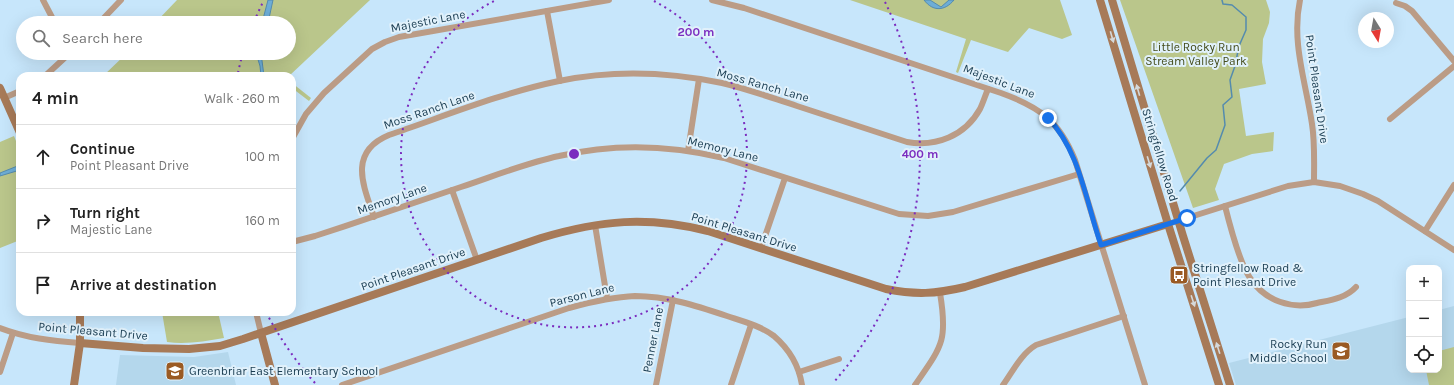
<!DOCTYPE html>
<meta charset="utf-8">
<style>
:root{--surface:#fff;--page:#f2f2f2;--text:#222;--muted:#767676;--line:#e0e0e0}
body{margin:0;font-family:Karla,sans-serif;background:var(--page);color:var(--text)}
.controls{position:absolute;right:12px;bottom:12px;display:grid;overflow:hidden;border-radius:8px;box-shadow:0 4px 16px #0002}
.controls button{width:36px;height:36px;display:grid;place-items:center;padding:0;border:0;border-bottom:1px solid var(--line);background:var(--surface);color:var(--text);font:20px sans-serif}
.compass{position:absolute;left:1358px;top:12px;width:36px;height:36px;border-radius:50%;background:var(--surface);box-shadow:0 4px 16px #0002;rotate:169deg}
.stop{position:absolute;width:12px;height:12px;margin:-9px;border:3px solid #1a73e8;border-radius:50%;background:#fff}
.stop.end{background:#1a73e8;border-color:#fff;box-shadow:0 1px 4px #0008}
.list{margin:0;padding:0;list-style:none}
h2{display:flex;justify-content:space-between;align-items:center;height:52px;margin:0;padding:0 16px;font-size:17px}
h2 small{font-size:13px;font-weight:400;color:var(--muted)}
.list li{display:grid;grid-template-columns:26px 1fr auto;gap:12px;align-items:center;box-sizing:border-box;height:64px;padding:0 16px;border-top:1px solid var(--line)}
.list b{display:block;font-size:15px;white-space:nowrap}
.list p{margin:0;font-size:13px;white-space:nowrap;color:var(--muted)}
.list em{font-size:13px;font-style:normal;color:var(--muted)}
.icon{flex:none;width:22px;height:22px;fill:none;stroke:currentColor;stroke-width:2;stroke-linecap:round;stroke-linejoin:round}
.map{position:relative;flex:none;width:1454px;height:385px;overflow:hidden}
.search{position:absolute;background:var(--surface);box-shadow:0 4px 16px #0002;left:16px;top:16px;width:280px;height:44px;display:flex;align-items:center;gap:10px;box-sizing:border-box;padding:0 14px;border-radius:22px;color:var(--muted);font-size:15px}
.panel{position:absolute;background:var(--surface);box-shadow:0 4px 16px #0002;left:16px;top:72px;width:280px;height:244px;border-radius:12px}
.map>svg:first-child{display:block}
.built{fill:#b4d7ec}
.green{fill:#bac68b}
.water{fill:#6dadd6;stroke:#548bae}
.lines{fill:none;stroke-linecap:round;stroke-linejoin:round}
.stream{stroke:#548bae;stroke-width:1.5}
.street{stroke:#bb9c86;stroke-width:6}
.secondary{stroke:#a77a58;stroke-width:8}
.oneway{fill:#d5d9da}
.route{stroke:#1a73e8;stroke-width:5}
.ring{fill:none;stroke:#7b2cbf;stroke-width:2;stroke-dasharray:2 4}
.labels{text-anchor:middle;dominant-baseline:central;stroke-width:4;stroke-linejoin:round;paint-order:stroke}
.street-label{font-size:12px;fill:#183b50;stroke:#e1f1fb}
.park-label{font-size:12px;fill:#434b1a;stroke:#e1f1fb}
.poi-label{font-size:12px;fill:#183b50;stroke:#e1f1fb;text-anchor:start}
.centre{fill:#7b2cbf;stroke:#e1f1fb;stroke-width:2}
.ring-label{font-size:12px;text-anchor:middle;font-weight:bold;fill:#7b2cbf;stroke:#e1f1fb;stroke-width:4;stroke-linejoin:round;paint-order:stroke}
</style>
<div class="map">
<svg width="1454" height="385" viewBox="0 0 1454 385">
<rect width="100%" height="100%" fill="#c7e6fb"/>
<g class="built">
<polygon points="1454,306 1454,385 1236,385 1229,363 1409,317 1409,370 1439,370 1439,310"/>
<polygon points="228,352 236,385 116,385 120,355 194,357"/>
</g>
<g class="green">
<polygon points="177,0 370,0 289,76 103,76 127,53 289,53 289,23 155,23"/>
<polygon points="850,0 1060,0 1072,35 1062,39 1029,28 1008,52 971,40 958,73 956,72 966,39"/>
<polygon points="1120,0 1266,0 1270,12 1269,23 1263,39 1262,62 1266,84 1239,89 1246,136 1274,132 1273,151 1252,154 1224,164 1215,189 1219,200 1193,208"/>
<polygon points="292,83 311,98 309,101 292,88"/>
<polygon points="14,136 20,151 20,240 0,248 0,142"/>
<path d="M162 312H218L224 338C205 341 186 345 167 342Z"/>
<polygon points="1454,347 1454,385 1429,385 1426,370 1439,370 1439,351"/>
</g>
<g class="water">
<polygon points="268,0 273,0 268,23 262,23"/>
<path d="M924 0H930L941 7 949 0H954C945 11 933 12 924 0Z"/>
<polygon points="256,53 261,53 264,76 261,76 260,66"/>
<polygon points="20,165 20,170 0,176 0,173"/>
</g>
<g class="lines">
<polyline class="stream" points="1180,191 1207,158 1216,150 1225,125 1223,105 1232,97 1230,80 1235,66 1239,46 1246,30 1246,17 1232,5 1223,4 1222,0"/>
<g class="street">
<polyline points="43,0 55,23"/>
<path d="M712 0 744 8 1001 93C1040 107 1059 121 1075 160L1145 385"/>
<path d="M1300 0C1291 42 1306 83 1312 124 1315 143 1314 163 1314 182"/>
<polyline points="1396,3 1405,6 1412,11 1454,61"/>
<polyline points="547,11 560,81"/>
<polyline points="99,23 121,0"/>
<polyline points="45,76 70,53"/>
<polyline points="4,98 20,91"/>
<polyline points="1390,119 1454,66"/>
<polyline points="292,139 306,114 324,93 372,49 385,42 399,37 609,0"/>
<polyline points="688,151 699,79"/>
<polyline points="452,190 477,260"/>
<path d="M1225 206C1230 226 1239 262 1250 278 1265 301 1292 310 1317 303 1331 300 1346 298 1356 287"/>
<path d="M374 217C363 185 348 152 389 135 445 116 501 93 559 81 612 70 669 72 722 83 748 89 772 98 797 106 834 118 870 130 907 142 936 147 965 136 980 109 983 103 985 96 988 89"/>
<polyline points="1168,224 1288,186 1314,182 1340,186 1363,194 1378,201 1454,250"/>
<polyline points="595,225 607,298"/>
<polyline points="1425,231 1454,185"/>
<path d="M292 242 315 236C364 220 413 203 461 187 494 176 526 163 559 156 614 143 670 145 724 158L899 214 928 216 953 212 1079 174"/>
<polyline points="761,248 785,178"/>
<polyline points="256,312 261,333"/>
<path d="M0 328C26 338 52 341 80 343"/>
<polyline points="0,372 13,333"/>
<polyline points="799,372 839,359"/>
<path d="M342 385 569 308C591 302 612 297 635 296 667 296 697 306 727 316 742 321 761 326 774 336 789 349 799 366 802 385"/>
<polyline points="656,385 673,300"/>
<polyline points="731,385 751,325"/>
<path d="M915 385C942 346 948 341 940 293"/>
<path d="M1003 385C1013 371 1021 354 1036 345L1124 316"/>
</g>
<g class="secondary">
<polyline points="1100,0 1168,224 1219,385"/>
<polyline points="1112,0 1183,236 1230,385"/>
<polyline points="0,88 20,133"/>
<polyline points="261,333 275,385"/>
<path d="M80 343 143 348 189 349 220 346 243 339 541 238C601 220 647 216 708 231L886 289C916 295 935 294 965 287L1168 224"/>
<polyline points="74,385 80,343 80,312"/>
</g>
</g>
<defs><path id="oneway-solid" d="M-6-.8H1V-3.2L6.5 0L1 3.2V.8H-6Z"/></defs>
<g class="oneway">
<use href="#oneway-solid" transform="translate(1112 37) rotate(74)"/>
<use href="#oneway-solid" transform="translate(1138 90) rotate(-106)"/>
<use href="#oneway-solid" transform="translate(1149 162) rotate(73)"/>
<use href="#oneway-solid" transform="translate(1193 301) rotate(72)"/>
<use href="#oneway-solid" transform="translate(1218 348) rotate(-108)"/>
</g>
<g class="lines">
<path class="route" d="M1048 118C1080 151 1086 202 1101 245L1187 218"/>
</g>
<g class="ring">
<path d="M654 1A173 173 0 1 1 494 1"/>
<path d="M315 383A346 346 0 0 1 267 314M238 73A346 346 0 0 1 242 56M254 22A346 346 0 0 1 263 2M885 2A346 346 0 0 1 833 383"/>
</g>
<defs>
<symbol id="bus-square" viewBox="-11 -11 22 22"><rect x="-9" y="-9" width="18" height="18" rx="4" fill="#9a5a23" stroke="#e1f1fb"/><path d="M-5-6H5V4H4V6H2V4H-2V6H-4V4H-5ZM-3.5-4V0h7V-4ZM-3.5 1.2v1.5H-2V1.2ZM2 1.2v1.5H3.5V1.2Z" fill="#fff"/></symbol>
<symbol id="school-square" viewBox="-11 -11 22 22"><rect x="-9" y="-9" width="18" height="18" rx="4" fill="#9a5a23" stroke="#e1f1fb"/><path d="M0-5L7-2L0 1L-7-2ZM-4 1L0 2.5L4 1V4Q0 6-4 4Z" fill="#fff"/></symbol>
</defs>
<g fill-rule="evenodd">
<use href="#bus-square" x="1168" y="264" width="22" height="22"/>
<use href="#school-square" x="1330" y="340" width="22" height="22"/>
<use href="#school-square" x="164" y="360" width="22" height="22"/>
</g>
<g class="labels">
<g class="street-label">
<text transform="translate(428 21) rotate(-11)">Majestic Lane</text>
<text transform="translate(999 81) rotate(21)">Majestic Lane</text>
<text transform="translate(763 85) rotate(16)">Moss Ranch Lane</text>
<text transform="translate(1317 89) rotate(82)">Point Pleasant Drive</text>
<text transform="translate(429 110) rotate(-19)">Moss Ranch Lane</text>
<text transform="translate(723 149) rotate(14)">Memory Lane</text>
<text transform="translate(1160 155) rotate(73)">Stringfellow Road</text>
<text transform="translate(392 199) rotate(-19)">Memory Lane</text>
<text transform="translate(744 232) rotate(17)">Point Pleasant Drive</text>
<text transform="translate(413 269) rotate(-19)">Point Pleasant Drive</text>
<text transform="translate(582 295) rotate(-14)">Parson Lane</text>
<text transform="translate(93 331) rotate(5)">Point Pleasant Drive</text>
<text transform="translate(653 340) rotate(-79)">Penner Lane</text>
</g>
<g class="park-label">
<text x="1196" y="47">Little Rocky Run<tspan x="1196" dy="14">Stream Valley Park</tspan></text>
</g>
<g class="poi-label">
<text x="1193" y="268">Stringfellow Road &amp;<tspan x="1193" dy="14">Point Plesant Drive</tspan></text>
<text x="1327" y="344" text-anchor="end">Rocky Run<tspan x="1327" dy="14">Middle School</tspan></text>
<text x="189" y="371">Greenbriar East Elementary School</text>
</g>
</g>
<circle cx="574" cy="154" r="6" class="centre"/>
<g class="ring-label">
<text x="696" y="36">200 m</text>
<text x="920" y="158">400 m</text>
</g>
</svg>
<div class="controls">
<button>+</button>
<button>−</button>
<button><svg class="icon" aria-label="locate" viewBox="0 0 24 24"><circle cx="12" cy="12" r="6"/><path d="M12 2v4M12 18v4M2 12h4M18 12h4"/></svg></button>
</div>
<svg class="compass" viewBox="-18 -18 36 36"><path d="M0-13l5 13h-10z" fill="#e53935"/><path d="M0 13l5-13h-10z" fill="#767676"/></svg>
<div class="stop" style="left:1187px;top:218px"></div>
<div class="stop end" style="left:1048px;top:118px"></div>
<div class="search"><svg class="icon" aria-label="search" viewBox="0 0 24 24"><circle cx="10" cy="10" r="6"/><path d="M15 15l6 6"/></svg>Search here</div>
<section class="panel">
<h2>4 min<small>Walk · 260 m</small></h2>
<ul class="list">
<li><svg class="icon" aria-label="ahead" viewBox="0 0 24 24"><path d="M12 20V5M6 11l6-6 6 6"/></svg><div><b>Continue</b><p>Point Pleasant Drive</p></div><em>100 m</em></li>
<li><svg class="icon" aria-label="right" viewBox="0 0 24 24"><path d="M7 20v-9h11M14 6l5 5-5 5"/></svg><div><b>Turn right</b><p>Majestic Lane</p></div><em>160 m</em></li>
<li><svg class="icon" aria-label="arrive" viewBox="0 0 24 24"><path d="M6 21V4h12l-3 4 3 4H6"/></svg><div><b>Arrive at destination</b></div></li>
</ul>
</section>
</div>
